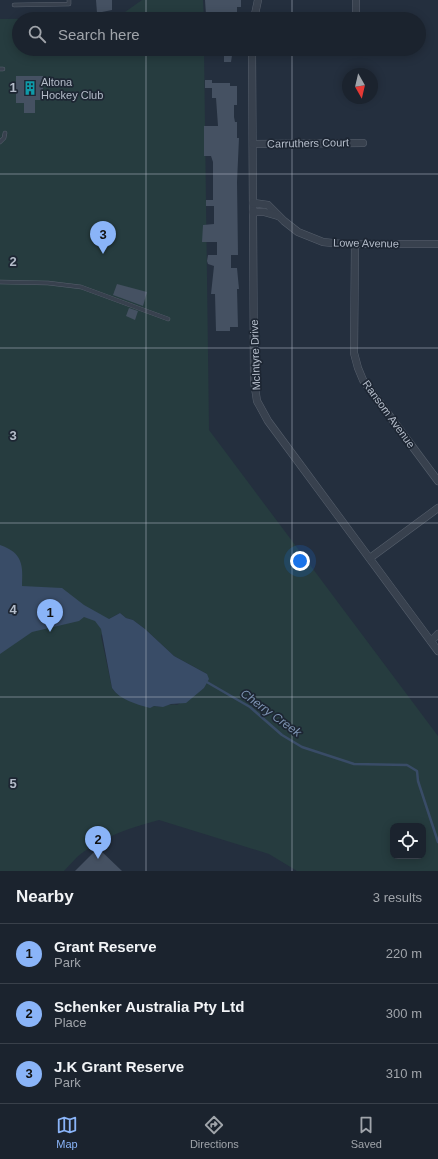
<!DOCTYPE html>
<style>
:root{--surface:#1b232e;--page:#282f3a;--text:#f1f3f6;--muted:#a0a4aa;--line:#39404a;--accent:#8ab4f8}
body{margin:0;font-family:Helvetica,sans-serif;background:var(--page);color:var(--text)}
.controls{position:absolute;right:12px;bottom:12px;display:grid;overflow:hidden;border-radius:8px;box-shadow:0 2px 10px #0003}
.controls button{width:36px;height:36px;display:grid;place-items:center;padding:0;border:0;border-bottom:1px solid var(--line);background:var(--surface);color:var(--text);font:20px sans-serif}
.compass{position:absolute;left:342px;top:68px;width:36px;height:36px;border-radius:50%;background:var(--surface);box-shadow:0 2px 10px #0003;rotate:172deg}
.you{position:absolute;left:300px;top:561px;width:14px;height:14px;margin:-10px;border:3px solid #fff;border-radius:50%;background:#1a73e8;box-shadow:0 0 0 6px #1a73e833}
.badge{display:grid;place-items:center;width:26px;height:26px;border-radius:50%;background:var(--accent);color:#111;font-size:13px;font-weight:700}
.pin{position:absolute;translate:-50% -33px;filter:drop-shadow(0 1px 2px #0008)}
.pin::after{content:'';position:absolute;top:21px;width:14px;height:12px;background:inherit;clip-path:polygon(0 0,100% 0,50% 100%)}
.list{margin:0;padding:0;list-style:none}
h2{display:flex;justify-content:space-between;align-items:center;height:52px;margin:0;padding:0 16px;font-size:17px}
h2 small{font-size:13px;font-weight:400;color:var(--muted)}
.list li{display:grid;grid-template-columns:26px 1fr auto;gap:12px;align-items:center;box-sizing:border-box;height:60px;padding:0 16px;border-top:1px solid var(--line)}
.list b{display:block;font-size:15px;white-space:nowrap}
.list p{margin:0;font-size:13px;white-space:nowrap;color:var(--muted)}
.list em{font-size:13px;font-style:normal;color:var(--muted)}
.icon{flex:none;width:22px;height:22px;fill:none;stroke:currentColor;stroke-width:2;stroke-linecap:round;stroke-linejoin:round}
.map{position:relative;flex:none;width:438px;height:871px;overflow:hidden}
.search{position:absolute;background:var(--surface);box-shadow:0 2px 10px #0003;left:12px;right:12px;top:12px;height:44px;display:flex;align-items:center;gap:10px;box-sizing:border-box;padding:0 14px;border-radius:22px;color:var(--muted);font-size:15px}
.sheet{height:232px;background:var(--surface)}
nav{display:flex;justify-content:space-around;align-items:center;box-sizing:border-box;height:56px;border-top:1px solid var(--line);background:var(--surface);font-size:11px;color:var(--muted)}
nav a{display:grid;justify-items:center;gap:2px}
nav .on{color:var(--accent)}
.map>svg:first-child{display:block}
.green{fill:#263c3f;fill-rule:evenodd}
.water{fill:#394c67}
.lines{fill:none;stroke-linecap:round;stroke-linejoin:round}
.stream{stroke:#394c67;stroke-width:2.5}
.building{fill:#455162}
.service-casing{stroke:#565f6c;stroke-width:4.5}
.minor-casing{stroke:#565f6c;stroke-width:8}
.service{stroke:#38414e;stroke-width:3.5}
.minor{stroke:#38414e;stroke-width:7}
.grid{fill:none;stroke:#b4bcc9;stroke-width:1;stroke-opacity:0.55}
.labels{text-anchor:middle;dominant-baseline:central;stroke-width:3.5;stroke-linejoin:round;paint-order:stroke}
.poi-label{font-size:11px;fill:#b4bcc9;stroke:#1d2633;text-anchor:start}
.street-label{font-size:11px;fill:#b4bcc9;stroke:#1d2633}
.water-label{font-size:12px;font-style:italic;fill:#7c92b1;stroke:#1d2633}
.grid-label{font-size:13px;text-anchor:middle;font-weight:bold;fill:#b4bcc9;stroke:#1d2633;stroke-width:3.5;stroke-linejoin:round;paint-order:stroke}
</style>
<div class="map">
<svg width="438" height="871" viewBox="0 0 438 871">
<rect width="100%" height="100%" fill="#242f3e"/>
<path class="green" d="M142 0H203L204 19H19V49H204L209 430 438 736V871H297L269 854 159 820C133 827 104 836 82 853 75 858 70 865 64 871H0V19L87 18V14L125 12ZM120 613 126 618 133 620 145 629 174 656 207 674 204 688 177 705C168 703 163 708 154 706L152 707C138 703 121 701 112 688L101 636 109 619ZM393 826H423V856H393Z"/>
<path class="water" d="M0 545C23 553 23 565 22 586L62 588 84 605 109 619 120 613 126 618 133 620 145 629 174 656 207 674 209 679 204 688 186 703 171 704 163 707 154 706 150 708C136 704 120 700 112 688L101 629 95 621 84 617 79 621 32 632 0 654Z"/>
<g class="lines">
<polyline class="stream" points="205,681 250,707 282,735 302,747 354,764 407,765 417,771 418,781 438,842"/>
</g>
<g class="building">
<polygon points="96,0 112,0 112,10 97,13"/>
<polygon points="205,0 241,0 241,7 237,7 237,19 213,19 213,15 206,15"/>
<polygon points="212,49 233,49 231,62 224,62 224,55 212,55"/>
<polygon points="16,76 43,76 43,100 35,100 35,113 24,113 24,103 16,103"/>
<rect x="205" y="80" width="7" height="8"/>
<polygon points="212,83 230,83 230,86 237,86 237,105 234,105 234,117 235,122 237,122 237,138 239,138 237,182 238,255 231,255 231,268 237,268 239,289 237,289 238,327 230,327 230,331 216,331 215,294 211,294 214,266 208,264 207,261 208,255 217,255 217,242 202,242 203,225 214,224 214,206 206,206 206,200 213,200 213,162 211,156 204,156 204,126 218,126 216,98 212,98"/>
<polygon points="117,284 147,292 143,306 113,295"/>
<polygon points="129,308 138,311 135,320 126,316"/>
<polygon points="98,848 122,871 75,871"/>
</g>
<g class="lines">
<defs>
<g id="service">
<polyline points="14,5 69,4 69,0"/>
<polyline points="0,69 3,69"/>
<polyline points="0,142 4,138 5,133"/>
<polyline points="0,282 48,283 81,287 168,319"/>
</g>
<g id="minor">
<polyline points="254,19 258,0"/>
<polyline points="356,19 356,0"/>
<polyline points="252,49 254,381 257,401 268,421 438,651"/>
<polyline points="253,144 363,143"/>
<polyline points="253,203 268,205 284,221 298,232 323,242 342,244 438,244"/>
<polyline points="253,212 264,212 278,216"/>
<polyline points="355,245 354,353 358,368 363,380 438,481"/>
<polyline points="370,558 438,508"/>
<polyline points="431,641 438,634"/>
</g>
</defs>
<use href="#service" class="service-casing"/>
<use href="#minor" class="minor-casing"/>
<use href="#service" class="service"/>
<use href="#minor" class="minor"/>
</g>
<path class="grid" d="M146 0V19M292 0V19M146 49V871M292 49V871M0 174H438M0 348H438M0 523H438M0 697H438"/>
<defs>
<symbol id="building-bare" viewBox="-9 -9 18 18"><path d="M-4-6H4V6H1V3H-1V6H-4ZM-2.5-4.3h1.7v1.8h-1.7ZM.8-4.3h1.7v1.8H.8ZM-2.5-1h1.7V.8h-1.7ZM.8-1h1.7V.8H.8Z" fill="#0f9aa8" stroke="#1d2633" stroke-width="2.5" paint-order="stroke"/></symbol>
</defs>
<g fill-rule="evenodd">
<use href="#building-bare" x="20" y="78" width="20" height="20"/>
</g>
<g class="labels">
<g class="poi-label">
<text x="41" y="82">Altona<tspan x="41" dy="13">Hockey Club</tspan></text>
</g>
<g class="street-label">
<text transform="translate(308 143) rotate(-1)">Carruthers Court</text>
<text transform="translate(366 243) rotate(1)">Lowe Avenue</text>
<text transform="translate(255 355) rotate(-92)">McIntyre Drive</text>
<text transform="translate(389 414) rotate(54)">Ransom Avenue</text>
</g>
<g class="water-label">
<text transform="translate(271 713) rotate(36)">Cherry Creek</text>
</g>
</g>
<g class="grid-label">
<text x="13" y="92">1</text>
<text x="13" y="266">2</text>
<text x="13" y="440">3</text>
<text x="13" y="614">4</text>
<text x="13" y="788">5</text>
</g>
</svg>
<div class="controls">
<button><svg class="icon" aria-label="locate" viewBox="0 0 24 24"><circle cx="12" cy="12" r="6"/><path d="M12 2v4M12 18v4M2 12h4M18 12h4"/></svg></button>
</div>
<svg class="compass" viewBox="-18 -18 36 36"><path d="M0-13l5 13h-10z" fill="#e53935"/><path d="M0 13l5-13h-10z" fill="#a0a4aa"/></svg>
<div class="you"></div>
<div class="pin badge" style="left:50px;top:632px">1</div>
<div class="pin badge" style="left:98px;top:859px">2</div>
<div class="pin badge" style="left:103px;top:254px">3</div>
<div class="search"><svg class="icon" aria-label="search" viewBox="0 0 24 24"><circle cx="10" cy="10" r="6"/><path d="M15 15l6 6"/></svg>Search here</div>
</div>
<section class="sheet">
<h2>Nearby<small>3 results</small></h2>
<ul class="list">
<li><span class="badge">1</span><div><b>Grant Reserve</b><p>Park</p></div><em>220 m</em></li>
<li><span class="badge">2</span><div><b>Schenker Australia Pty Ltd</b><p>Place</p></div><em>300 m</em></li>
<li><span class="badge">3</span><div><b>J.K Grant Reserve</b><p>Park</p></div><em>310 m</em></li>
</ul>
</section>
<nav>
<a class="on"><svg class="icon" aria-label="map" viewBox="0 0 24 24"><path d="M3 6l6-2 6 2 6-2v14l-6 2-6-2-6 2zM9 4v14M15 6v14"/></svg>Map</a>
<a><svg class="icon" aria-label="directions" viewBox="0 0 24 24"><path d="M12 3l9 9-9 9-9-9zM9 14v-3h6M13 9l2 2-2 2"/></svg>Directions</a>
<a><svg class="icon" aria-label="saved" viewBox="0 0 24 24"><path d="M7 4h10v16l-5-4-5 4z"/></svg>Saved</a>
</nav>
